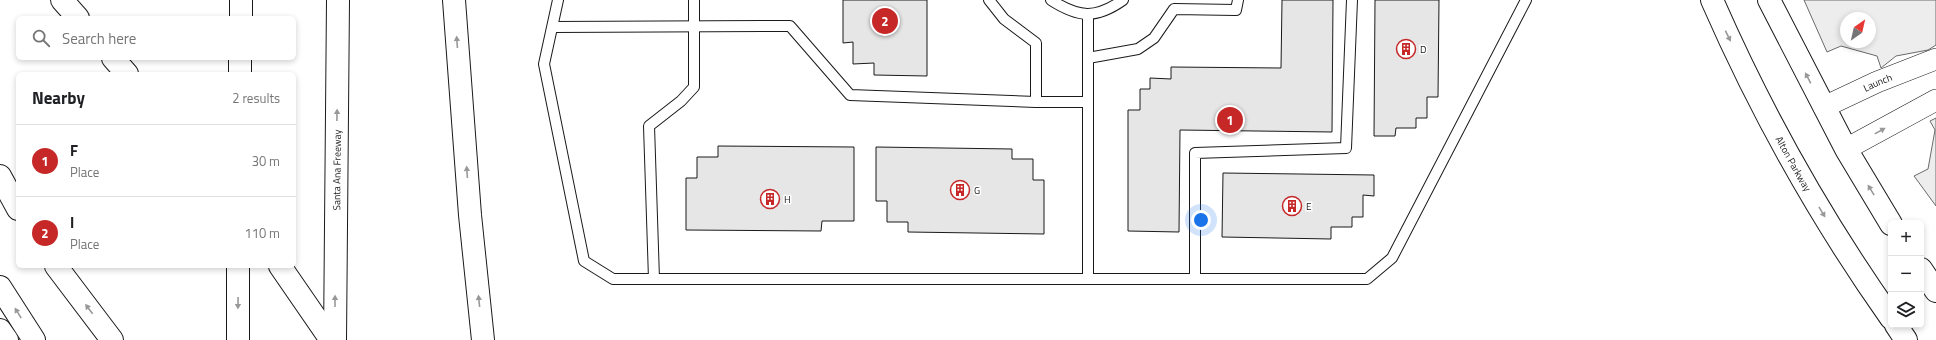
<!DOCTYPE html>
<meta charset="utf-8">
<style>
:root{--surface:#fff;--page:#f6f6f6;--text:#202124;--muted:#757577;--line:#e0e0e0;--accent:#c62828}
body{margin:0;font-family:"Titillium Web",sans-serif;background:var(--page);color:var(--text)}
.controls{position:absolute;right:12px;bottom:12px;display:grid;overflow:hidden;border-radius:6px;box-shadow:0 2px 6px #0003}
.controls button{width:36px;height:36px;display:grid;place-items:center;padding:0;border:0;border-bottom:1px solid var(--line);background:var(--surface);color:var(--text);font:20px sans-serif}
.compass{position:absolute;left:1840px;top:12px;width:36px;height:36px;border-radius:50%;background:var(--surface);box-shadow:0 2px 6px #0003;rotate:34deg}
.you{position:absolute;left:1201px;top:220px;width:14px;height:14px;margin:-10px;border:3px solid #fff;border-radius:50%;background:#1a73e8;box-shadow:0 0 0 6px #1a73e833}
.badge{display:grid;place-items:center;width:26px;height:26px;border-radius:50%;background:var(--accent);color:#fff;font-size:13px;font-weight:700}
.pin{position:absolute;translate:-50% -50%;border:2px solid #fff;box-shadow:0 1px 4px #0006}
.list{margin:0;padding:0;list-style:none}
h2{display:flex;justify-content:space-between;align-items:center;height:52px;margin:0;padding:0 16px;font-size:17px}
h2 small{font-size:13px;font-weight:400;color:var(--muted)}
.list li{display:grid;grid-template-columns:26px 1fr auto;gap:12px;align-items:center;box-sizing:border-box;height:72px;padding:0 16px;border-top:1px solid var(--line)}
.list b{display:block;font-size:15px;white-space:nowrap}
.list p{margin:0;font-size:13px;white-space:nowrap;color:var(--muted)}
.list em{font-size:13px;font-style:normal;color:var(--muted)}
.icon{flex:none;width:22px;height:22px;fill:none;stroke:currentColor;stroke-width:2;stroke-linecap:round;stroke-linejoin:round}
.map{position:relative;flex:none;width:1936px;height:340px;overflow:hidden}
.search{position:absolute;background:var(--surface);box-shadow:0 2px 6px #0003;left:16px;top:16px;width:280px;height:44px;display:flex;align-items:center;gap:10px;box-sizing:border-box;padding:0 14px;border-radius:6px;color:var(--muted);font-size:15px}
.panel{position:absolute;background:var(--surface);box-shadow:0 2px 6px #0003;left:16px;top:72px;width:280px;height:196px;border-radius:6px}
.map>svg:first-child{display:block}
.built{fill:#ededed;stroke:#6a6a6a;fill-rule:evenodd}
.building{fill:#e6e6e6;stroke:#1a1a1a}
.lines{fill:none;stroke-linecap:round;stroke-linejoin:round}
.service-casing{stroke:#1a1a1a;stroke-width:12}
.minor-casing{stroke:#1a1a1a;stroke-width:22}
.primary-casing{stroke:#1a1a1a;stroke-width:24}
.motorway-casing{stroke:#1a1a1a;stroke-width:24}
.service{stroke:#fff;stroke-width:10}
.minor{stroke:#fff;stroke-width:21}
.primary{stroke:#fff;stroke-width:22}
.motorway{stroke:#fff;stroke-width:22}
.oneway{fill:#989898}
.labels{text-anchor:middle;dominant-baseline:central;stroke-width:3;stroke-linejoin:round;paint-order:stroke}
.poi-label{font-size:10px;fill:#1a1a1a;stroke:#fff;text-anchor:start}
.street-label{font-size:10px;fill:#1a1a1a;stroke:#fff}
</style>
<div class="map">
<svg width="1936" height="340" viewBox="0 0 1936 340">
<rect width="100%" height="100%" fill="#fff"/>
<g class="built">
<path d="M1804 0H1936V45L1928 50 1896 56 1881 68 1877 56 1841 46 1827 52ZM1846 18H1870V42H1846Z"/>
<polygon points="1936,118 1936,206 1914,176 1928,169 1935,130 1930,121"/>
</g>
<g class="building">
<polygon points="843,0 927,0 927,76 874,75 874,63 853,64 853,42 843,43"/>
<polygon points="1282,0 1333,0 1332,132 1180,130 1179,232 1128,231 1128,110 1140,110 1140,89 1150,89 1150,78 1171,79 1171,67 1281,68"/>
<polygon points="1375,0 1439,0 1438,97 1427,97 1427,118 1416,118 1416,128 1396,128 1395,136 1374,136"/>
<polygon points="718,146 854,147 854,221 822,221 821,231 686,230 686,178 697,178 697,157 718,157"/>
<polygon points="876,147 1012,149 1012,159 1033,159 1033,180 1044,180 1044,234 908,232 908,222 887,222 887,201 876,201"/>
<polygon points="1223,173 1374,175 1374,196 1363,195 1363,217 1352,217 1352,227 1331,227 1331,239 1222,237"/>
</g>
<g class="lines">
<defs>
<g id="service">
<polyline points="558,0 544,64 584,261 613,279 1367,279 1392,258 1526,0"/>
<polyline points="989,0 1004,19 1036,43 1036,102"/>
<path d="M1051 0C1079 18 1096 19 1123 0"/>
<polyline points="553,27 790,26 850,95 1036,102 1088,102"/>
<polyline points="1088,58 1138,49 1154,38 1174,9 1236,10 1238,0"/>
<polyline points="654,279 649,126 681,101 694,87 694,0"/>
<polyline points="1088,279 1088,14"/>
<polyline points="1195,279 1195,153 1346,148 1352,0"/>
</g>
<g id="minor">
<path id="s1" d="M1824 107 1877 82 1936 59"/>
<polyline points="1846,149 1936,100"/>
</g>
<g id="primary">
<path id="s2" d="M1712 0C1761 112 1821 219 1891 318"/>
<polyline points="1769,0 1846,149 1891,224"/>
<polyline points="1921,269 1936,291"/>
<polyline points="1896,325 1906,340"/>
</g>
<g id="motorway">
<polyline points="62,0 78,18"/>
<polyline points="454,0 470,215 483,340"/>
<polyline points="241,18 241,0"/>
<polyline points="113,58 127,74"/>
<polyline points="240,74 240,58"/>
<polyline points="0,176 18,209"/>
<polyline points="56,266 112,340"/>
<polyline points="280,266 331,340"/>
<polyline points="0,287 34,340"/>
<polyline points="0,330 7,340"/>
<polyline points="238,340 238,266"/>
<path id="s3" d="M335 340 338 0"/>
</g>
</defs>
<use href="#service" class="service-casing"/>
<use href="#minor" class="minor-casing"/>
<use href="#primary" class="primary-casing"/>
<use href="#motorway" class="motorway-casing"/>
<use href="#service" class="service"/>
<use href="#minor" class="minor"/>
<use href="#primary" class="primary"/>
<use href="#motorway" class="motorway"/>
</g>
<defs><path id="oneway-solid" d="M-6-.8H1V-3.2L6.5 0L1 3.2V.8H-6Z"/></defs>
<g class="oneway">
<use href="#oneway-solid" transform="translate(1728 36) rotate(64)"/>
<use href="#oneway-solid" transform="translate(457 42) rotate(-94)"/>
<use href="#oneway-solid" transform="translate(1808 78) rotate(-118)"/>
<use href="#oneway-solid" transform="translate(337 115) rotate(-89)"/>
<use href="#oneway-solid" transform="translate(1880 131) rotate(-29)"/>
<use href="#oneway-solid" transform="translate(467 172) rotate(-94)"/>
<use href="#oneway-solid" transform="translate(1871 190) rotate(-121)"/>
<use href="#oneway-solid" transform="translate(1822 212) rotate(59)"/>
<use href="#oneway-solid" transform="translate(335 301) rotate(-90)"/>
<use href="#oneway-solid" transform="translate(479 301) rotate(-96)"/>
<use href="#oneway-solid" transform="translate(238 303) rotate(91)"/>
<use href="#oneway-solid" transform="translate(89 309) rotate(-127)"/>
<use href="#oneway-solid" transform="translate(18 313) rotate(-122)"/>
</g>
<defs>
<symbol id="building-ring" viewBox="-11 -11 22 22"><circle r="9.5" fill="#fff" stroke="#c62828" stroke-width="1.5"/><path d="M-4-6H4V6H1V3H-1V6H-4ZM-2.5-4.3h1.7v1.8h-1.7ZM.8-4.3h1.7v1.8H.8ZM-2.5-1h1.7V.8h-1.7ZM.8-1h1.7V.8H.8Z" fill="#c62828"/></symbol>
</defs>
<g fill-rule="evenodd">
<use href="#building-ring" x="1395" y="38" width="22" height="22"/>
<use href="#building-ring" x="949" y="179" width="22" height="22"/>
<use href="#building-ring" x="759" y="188" width="22" height="22"/>
<use href="#building-ring" x="1281" y="195" width="22" height="22"/>
</g>
<g class="labels">
<g class="poi-label">
<text x="1420" y="49">D</text>
<text x="974" y="190">G</text>
<text x="784" y="199">H</text>
<text x="1306" y="206">E</text>
</g>
<g class="street-label">
<text stroke="none"><textPath href="#s1" startOffset="59">Launch</textPath></text>
<text stroke="none"><textPath href="#s2" startOffset="183">Alton Parkway</textPath></text>
<text stroke="none"><textPath href="#s3" startOffset="170">Santa Ana Freeway</textPath></text>
</g>
</g>
</svg>
<div class="controls">
<button>+</button>
<button>−</button>
<button><svg class="icon" aria-label="layers" viewBox="0 0 24 24"><path d="M12 4l9 5-9 5-9-5zM3 14l9 5 9-5"/></svg></button>
</div>
<svg class="compass" viewBox="-18 -18 36 36"><path d="M0-13l5 13h-10z" fill="#e53935"/><path d="M0 13l5-13h-10z" fill="#757577"/></svg>
<div class="you"></div>
<div class="pin badge" style="left:1230px;top:120px">1</div>
<div class="pin badge" style="left:885px;top:21px">2</div>
<div class="search"><svg class="icon" aria-label="search" viewBox="0 0 24 24"><circle cx="10" cy="10" r="6"/><path d="M15 15l6 6"/></svg>Search here</div>
<section class="panel">
<h2>Nearby<small>2 results</small></h2>
<ul class="list">
<li><span class="badge">1</span><div><b>F</b><p>Place</p></div><em>30 m</em></li>
<li><span class="badge">2</span><div><b>I</b><p>Place</p></div><em>110 m</em></li>
</ul>
</section>
</div>
